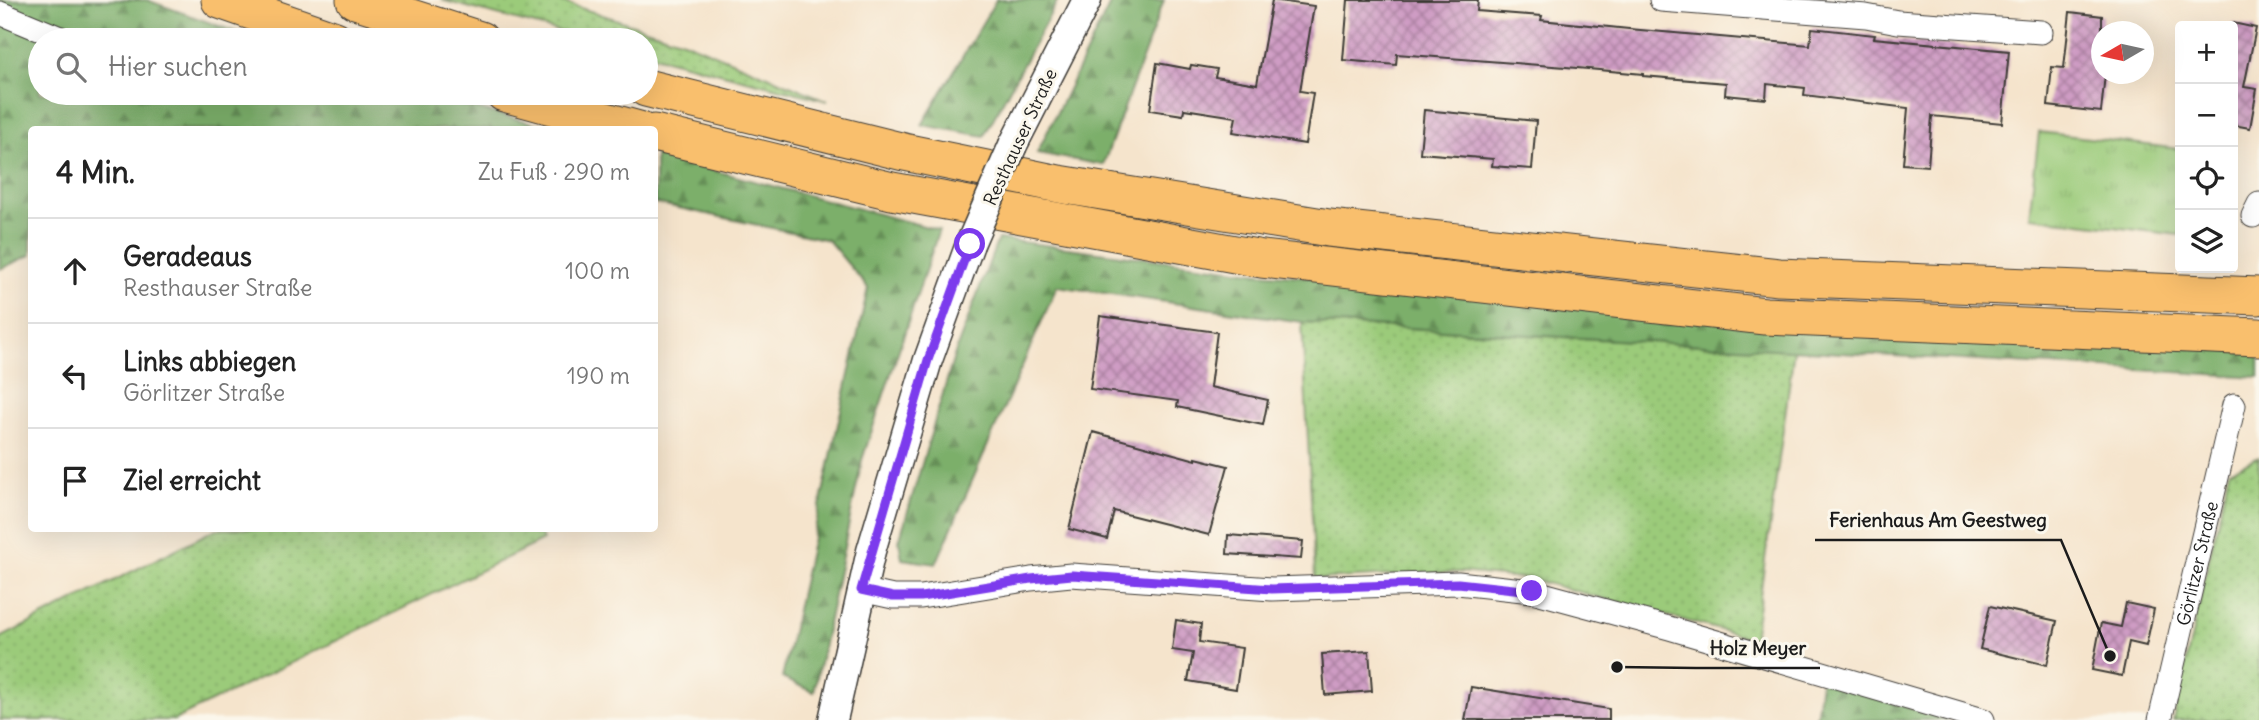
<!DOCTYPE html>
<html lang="de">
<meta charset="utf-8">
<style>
:root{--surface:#fff;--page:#f6f6f6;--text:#222;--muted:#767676;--line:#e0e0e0}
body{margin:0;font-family:Delius,sans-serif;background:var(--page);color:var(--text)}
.controls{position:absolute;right:21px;top:21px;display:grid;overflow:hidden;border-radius:7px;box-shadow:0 7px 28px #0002}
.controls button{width:63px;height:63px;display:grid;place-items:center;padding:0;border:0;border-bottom:2px solid var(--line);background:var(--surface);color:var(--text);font:35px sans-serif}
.compass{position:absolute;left:2091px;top:21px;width:63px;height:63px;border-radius:50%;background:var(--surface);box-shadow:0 7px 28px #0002;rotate:261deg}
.stop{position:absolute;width:21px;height:21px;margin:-16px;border:5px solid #7c3aed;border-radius:50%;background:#fff}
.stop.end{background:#7c3aed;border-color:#fff;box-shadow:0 2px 7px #0008}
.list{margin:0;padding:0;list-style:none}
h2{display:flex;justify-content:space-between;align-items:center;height:91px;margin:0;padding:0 28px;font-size:30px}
h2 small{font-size:23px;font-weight:400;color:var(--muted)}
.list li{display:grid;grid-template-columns:46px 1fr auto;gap:21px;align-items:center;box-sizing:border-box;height:105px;padding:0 28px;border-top:2px solid var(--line)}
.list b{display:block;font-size:26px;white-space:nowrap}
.list p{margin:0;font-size:23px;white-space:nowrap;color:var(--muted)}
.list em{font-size:23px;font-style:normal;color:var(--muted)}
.icon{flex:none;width:38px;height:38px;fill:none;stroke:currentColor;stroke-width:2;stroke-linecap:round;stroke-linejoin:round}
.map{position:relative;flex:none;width:2259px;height:720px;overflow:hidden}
.search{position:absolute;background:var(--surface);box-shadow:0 7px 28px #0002;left:28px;top:28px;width:630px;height:77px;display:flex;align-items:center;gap:18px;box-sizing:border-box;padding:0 24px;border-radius:38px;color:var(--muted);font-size:26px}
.panel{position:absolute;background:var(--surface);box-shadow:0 7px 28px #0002;left:28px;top:126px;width:630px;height:406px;border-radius:7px}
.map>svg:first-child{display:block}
.grass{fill:url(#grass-dots);stroke:#5c744b;stroke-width:2}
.forest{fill:url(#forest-firs);stroke:#4c6643;stroke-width:2}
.park{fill:url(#park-tufts);stroke:#5c744b;stroke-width:2}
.building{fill:url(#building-cross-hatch)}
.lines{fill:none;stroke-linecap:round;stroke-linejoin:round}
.minor-casing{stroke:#3d3a36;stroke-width:25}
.tertiary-casing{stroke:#3d3a36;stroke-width:31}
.trunk-casing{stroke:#3d3a36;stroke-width:39}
.minor{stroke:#fff;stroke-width:23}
.tertiary{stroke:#fff;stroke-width:28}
.trunk{stroke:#f9bf6d;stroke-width:37}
.tertiary-bridge-casing{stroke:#3d3a36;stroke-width:31;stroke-linecap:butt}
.tertiary-bridge{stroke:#fff;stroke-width:28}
.route{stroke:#7c3aed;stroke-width:9}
.labels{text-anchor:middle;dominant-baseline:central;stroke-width:6;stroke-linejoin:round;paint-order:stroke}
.street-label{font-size:18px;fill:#1c1c1c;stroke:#fbf7ec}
.leader{fill:none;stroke:#1c1c1c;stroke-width:2.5}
.callout-dot{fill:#1c1c1c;stroke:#fbf7ec;stroke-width:2.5}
.callout-label{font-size:19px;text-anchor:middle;font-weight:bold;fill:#1c1c1c;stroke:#fbf7ec;stroke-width:6;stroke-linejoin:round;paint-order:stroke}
</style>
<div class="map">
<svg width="2259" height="720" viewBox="0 0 2259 720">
<defs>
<pattern id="grass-dots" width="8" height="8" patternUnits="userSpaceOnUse" patternTransform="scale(1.75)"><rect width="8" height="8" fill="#9bcb7a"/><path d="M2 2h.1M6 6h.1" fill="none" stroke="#85ae69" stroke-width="1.8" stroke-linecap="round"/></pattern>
<pattern id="forest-firs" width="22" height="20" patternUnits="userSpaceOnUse" patternTransform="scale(1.75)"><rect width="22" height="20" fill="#7caf6a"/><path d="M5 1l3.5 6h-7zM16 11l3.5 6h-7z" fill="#658e56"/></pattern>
<pattern id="park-tufts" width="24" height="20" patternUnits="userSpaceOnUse" patternTransform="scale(1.75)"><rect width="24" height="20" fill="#9bcb7a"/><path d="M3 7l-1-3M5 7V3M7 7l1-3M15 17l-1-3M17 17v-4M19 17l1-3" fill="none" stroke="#85ae69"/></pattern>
<pattern id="building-cross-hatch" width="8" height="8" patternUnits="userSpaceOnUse" patternTransform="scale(1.75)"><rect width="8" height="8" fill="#cf9cc4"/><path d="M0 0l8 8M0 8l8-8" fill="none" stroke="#a77e9e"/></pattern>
</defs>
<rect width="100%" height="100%" fill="#fbf7ec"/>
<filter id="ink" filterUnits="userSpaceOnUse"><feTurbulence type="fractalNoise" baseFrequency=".0143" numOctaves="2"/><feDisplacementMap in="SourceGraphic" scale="14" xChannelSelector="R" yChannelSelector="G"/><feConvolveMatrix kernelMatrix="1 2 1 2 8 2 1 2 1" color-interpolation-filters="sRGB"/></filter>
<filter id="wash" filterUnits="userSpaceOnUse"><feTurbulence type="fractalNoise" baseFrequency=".00686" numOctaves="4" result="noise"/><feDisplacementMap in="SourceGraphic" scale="28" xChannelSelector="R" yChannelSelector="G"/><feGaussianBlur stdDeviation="1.57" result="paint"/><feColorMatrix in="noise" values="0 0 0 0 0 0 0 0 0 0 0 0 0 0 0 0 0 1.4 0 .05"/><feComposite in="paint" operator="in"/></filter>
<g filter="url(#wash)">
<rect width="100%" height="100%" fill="#f5e4cc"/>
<g class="grass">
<polygon points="441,0 556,0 686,42 828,101 646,54 646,40 591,40"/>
<polygon points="1302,322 1794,350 1754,639 1531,579 1460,572 1315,579"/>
<polygon points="2259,457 2259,720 2173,720 2229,471"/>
<polygon points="538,528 543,540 174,720 0,720 0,638 216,529"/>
</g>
<g class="forest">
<polygon points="0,0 147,0 258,40 40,40 40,93 415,93 556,129 32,130 31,255 0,269"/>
<polygon points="996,0 1058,0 984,136 922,125"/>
<polygon points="1112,0 1164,0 1103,165 1037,153"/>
<polygon points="655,155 939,230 862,460 814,692 782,678 868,288 828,240 655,203"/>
<polygon points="998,239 1260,273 2259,353 2259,377 1302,322 1057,286 936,564 902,559 899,541 955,353"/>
<polygon points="1821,681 1949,720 1816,720"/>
</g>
<polygon class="park" points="2039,132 2180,149 2180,235 2029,217"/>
<g id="blocks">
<g class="building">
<polygon points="1272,0 1314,6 1300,91 1313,93 1305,144 1233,132 1236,117 1184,109 1183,115 1150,110 1157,63 1190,69 1191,65 1217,69 1215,77 1257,84"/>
<polygon points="1348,0 1478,0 1477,11 1542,16 1541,20 1629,29 1810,45 1812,28 1875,35 1874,38 2009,51 2002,123 1932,116 1928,166 1903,164 1908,108 1804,95 1805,88 1767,84 1766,99 1725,95 1726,83 1643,76 1643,74 1566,67 1397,54 1396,65 1343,60"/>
<polygon points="2070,12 2102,16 2102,74 2105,74 2101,112 2048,106 2052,67 2064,68"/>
<polygon points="2233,23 2256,28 2244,87 2257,89 2250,128 2233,125"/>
<polygon points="1424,110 1536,121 1532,169 1492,166 1493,159 1420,153"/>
<polygon points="1100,316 1217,332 1210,387 1268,400 1263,425 1177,407 1178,401 1090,389"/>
<polygon points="1093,432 1196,460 1196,458 1228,466 1209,535 1114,511 1107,539 1069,529"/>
<polygon points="1228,535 1303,541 1301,559 1227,554"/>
<polygon points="2126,603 2154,609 2146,646 2129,642 2122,676 2092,670 2101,623 2121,627"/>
<polygon points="1990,606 2057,621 2047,665 1980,649"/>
<polygon points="1176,620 1201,624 1199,642 1242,648 1236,689 1188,681 1193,653 1172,650"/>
<polygon points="1369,651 1372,691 1325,695 1322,654"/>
<polygon points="1471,687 1609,709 1609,720 1465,720"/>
</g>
</g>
</g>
<g filter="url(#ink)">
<use href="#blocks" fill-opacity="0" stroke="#3d3a36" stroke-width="2"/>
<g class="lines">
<defs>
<g id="minor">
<polyline points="1661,0 1866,16 1898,22 2041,32"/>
<polyline points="0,13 65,40"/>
<polyline points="2253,216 2259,204"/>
<polyline points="861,590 893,597 921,597 1031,579 1071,575 1272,589 1458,583 1532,591 1669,628 1983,720"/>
<path id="s1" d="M2160 720 2234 405"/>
</g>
<g id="tertiary">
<polyline points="1013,145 1087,0"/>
<polyline points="833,720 871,551 928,360 970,244"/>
</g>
<g id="trunk">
<polyline points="220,0 335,40"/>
<polyline points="355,0 480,40"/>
<polyline points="646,88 904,152 1059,184 1329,228 1779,277 2259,296"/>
<polyline points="504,93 639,130"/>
<polyline points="654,133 892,191 1262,259 1765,316 2259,337"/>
</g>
</defs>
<use href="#minor" class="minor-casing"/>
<use href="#tertiary" class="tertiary-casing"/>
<use href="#trunk" class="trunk-casing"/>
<use href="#minor" class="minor"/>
<use href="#tertiary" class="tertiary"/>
<use href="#trunk" class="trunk"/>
<defs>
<polyline id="tertiary-bridge" points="970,244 1013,145"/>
</defs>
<use href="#tertiary-bridge" class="tertiary-bridge-casing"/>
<use href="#tertiary-bridge" class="tertiary-bridge"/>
</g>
</g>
<g class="lines" filter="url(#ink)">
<polyline class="route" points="970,244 928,360 861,590 893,597 921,597 1031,579 1072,575 1272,589 1458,583 1532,591"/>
</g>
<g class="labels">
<g class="street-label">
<text transform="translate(1020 137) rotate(-65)">Resthauser Straße</text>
<text stroke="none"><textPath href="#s1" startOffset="161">Görlitzer Straße</textPath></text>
</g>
</g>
<path class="leader" d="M2110 656L2061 540H1815M1617 667L1696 668H1820"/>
<g class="callout-dot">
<circle cx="2110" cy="656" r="7"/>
<circle cx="1617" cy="667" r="7"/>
</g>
<g class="callout-label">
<text x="1938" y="527">Ferienhaus Am Geestweg</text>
<text x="1758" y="655">Holz Meyer</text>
</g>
</svg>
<div class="controls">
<button>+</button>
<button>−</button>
<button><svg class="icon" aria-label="locate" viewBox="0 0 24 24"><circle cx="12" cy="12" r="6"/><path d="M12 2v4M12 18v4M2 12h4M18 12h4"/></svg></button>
<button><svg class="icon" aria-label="layers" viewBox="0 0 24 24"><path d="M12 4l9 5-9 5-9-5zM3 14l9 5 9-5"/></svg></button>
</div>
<svg class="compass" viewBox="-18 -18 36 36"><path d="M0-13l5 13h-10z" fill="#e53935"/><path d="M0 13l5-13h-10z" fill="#767676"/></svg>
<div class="stop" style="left:970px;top:244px"></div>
<div class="stop end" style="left:1532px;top:591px"></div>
<div class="search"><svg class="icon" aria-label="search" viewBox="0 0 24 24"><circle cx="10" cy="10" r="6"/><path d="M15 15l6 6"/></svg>Hier suchen</div>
<section class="panel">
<h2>4 Min.<small>Zu Fuß · 290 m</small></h2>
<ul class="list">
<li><svg class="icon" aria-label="ahead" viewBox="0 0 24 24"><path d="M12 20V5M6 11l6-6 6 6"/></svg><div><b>Geradeaus</b><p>Resthauser Straße</p></div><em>100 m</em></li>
<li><svg class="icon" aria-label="left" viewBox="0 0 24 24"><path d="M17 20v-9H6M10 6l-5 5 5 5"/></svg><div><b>Links abbiegen</b><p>Görlitzer Straße</p></div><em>190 m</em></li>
<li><svg class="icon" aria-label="arrive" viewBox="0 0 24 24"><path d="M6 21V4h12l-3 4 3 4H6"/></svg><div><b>Ziel erreicht</b></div></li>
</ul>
</section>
</div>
